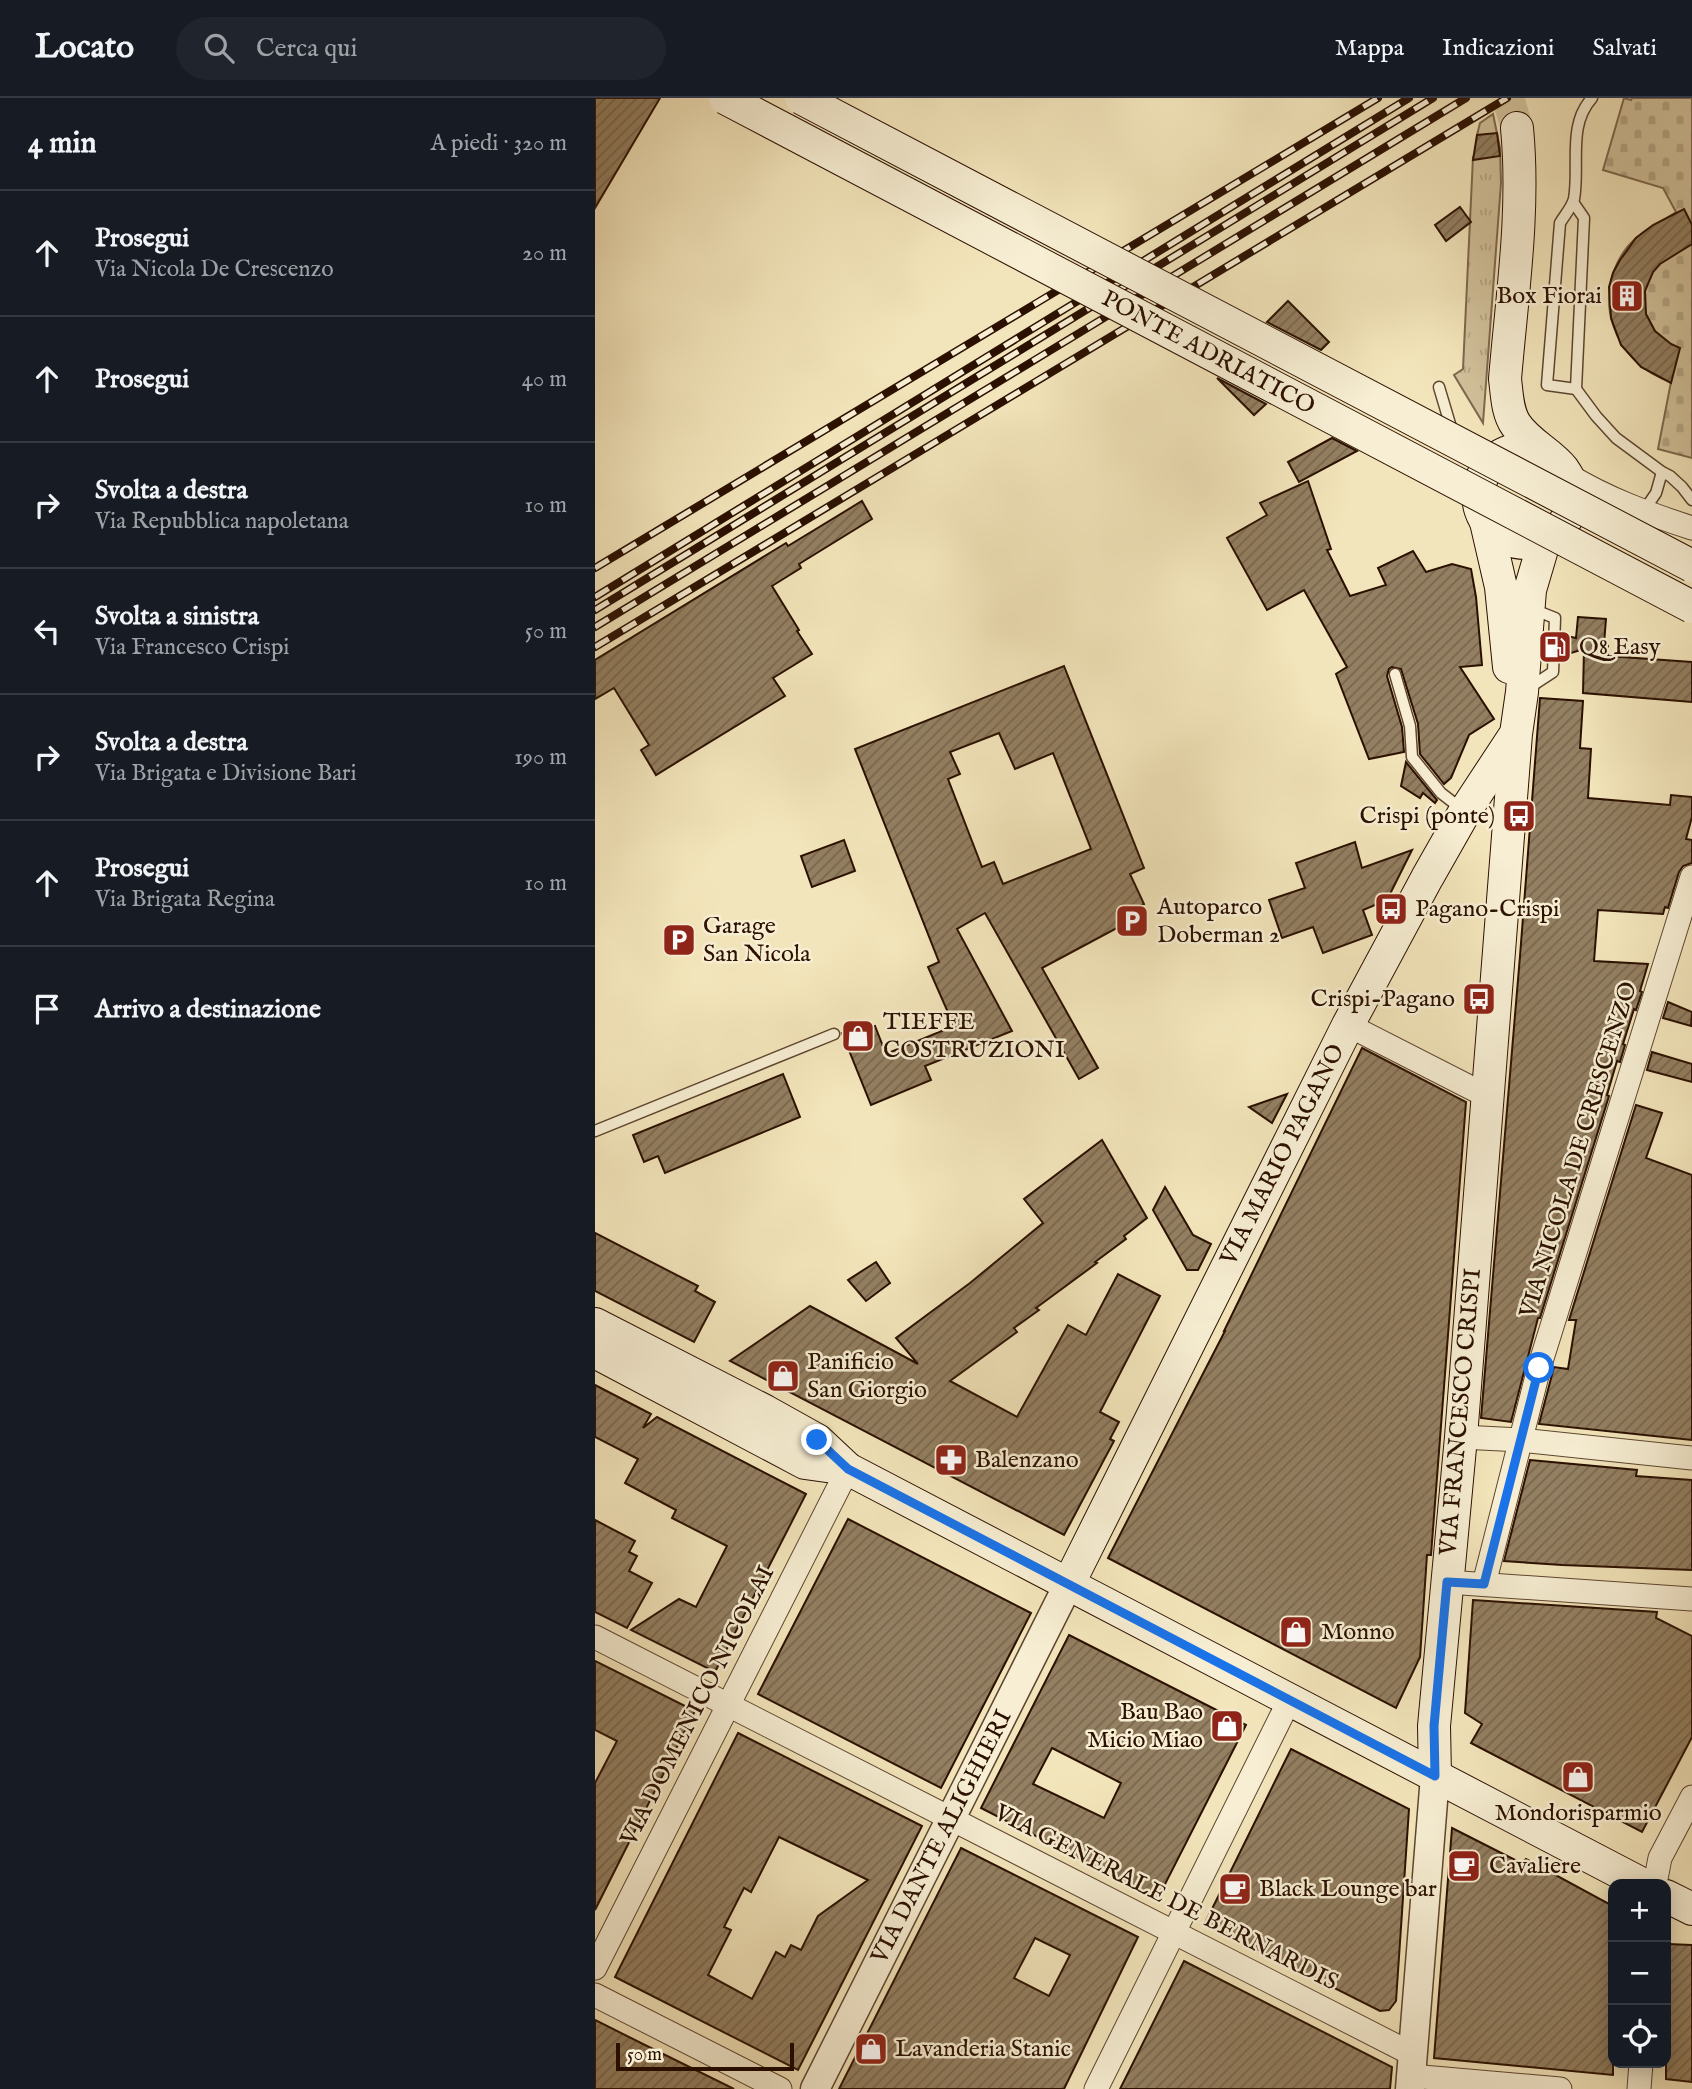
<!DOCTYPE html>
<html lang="it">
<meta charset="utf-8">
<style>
:root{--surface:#171b24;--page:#20242c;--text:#f1f3f6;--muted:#9ea1a6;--line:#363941}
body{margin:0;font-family:"IM FELL English",serif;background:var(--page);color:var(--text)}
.controls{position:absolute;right:21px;bottom:21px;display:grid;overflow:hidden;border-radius:14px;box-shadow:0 4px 18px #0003}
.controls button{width:63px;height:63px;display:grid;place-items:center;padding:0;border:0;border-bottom:2px solid var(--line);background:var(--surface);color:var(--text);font:35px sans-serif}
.scale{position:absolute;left:21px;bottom:18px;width:178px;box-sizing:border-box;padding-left:7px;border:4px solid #2b1000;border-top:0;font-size:19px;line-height:24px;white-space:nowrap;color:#2b1000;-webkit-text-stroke:5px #f7eed3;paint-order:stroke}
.stop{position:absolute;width:21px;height:21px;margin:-16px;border:5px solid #1a73e8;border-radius:50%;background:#fff}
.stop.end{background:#1a73e8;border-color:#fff;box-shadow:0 2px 7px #0008}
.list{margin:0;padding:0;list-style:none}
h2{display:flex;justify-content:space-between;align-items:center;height:91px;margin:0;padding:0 28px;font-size:30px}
h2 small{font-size:23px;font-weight:400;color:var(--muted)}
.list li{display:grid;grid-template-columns:46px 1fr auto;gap:21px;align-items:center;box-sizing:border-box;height:126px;padding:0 28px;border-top:2px solid var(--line)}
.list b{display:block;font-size:26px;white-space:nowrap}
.list p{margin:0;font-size:23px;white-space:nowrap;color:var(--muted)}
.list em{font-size:23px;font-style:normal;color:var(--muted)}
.icon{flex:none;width:38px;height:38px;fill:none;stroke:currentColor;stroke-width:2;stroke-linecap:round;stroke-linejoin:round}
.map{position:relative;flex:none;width:1097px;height:1991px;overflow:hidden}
header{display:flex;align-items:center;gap:42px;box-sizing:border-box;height:98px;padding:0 35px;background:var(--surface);border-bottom:2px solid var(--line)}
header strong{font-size:33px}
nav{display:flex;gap:38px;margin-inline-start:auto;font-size:24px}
.search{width:490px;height:63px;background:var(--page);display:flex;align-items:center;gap:18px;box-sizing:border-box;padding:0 24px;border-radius:38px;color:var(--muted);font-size:26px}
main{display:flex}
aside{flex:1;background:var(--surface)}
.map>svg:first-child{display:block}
.grass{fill:url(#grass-tufts);stroke:#7e684e;stroke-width:2}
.cemetery{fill:url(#cemetery-stones);stroke:#7e684e;stroke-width:2}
.building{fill:url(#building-hatch);stroke:#2b1000;stroke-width:2;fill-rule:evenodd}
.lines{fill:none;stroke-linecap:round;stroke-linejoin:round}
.secondary-tunnel{stroke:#d5c59f;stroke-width:32;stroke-dasharray:32 16;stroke-linecap:butt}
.service-casing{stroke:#5d452f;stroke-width:13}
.minor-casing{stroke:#5d452f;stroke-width:25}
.tertiary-casing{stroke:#5d452f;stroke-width:31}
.secondary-casing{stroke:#2b1000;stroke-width:34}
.service{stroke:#f7eed3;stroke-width:10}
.minor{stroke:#f7eed3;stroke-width:23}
.tertiary{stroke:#f7eed3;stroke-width:28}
.secondary{stroke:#f7eed3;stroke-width:32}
.rail-casing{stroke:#2b1000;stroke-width:8}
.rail{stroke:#f7eed3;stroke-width:5;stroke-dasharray:16;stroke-linecap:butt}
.secondary-bridge-casing{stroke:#2b1000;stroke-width:34;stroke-linecap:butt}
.secondary-bridge{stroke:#f7eed3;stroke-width:32}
.route{stroke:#1a73e8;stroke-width:9}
.labels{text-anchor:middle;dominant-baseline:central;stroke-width:5;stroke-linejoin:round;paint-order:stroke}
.poi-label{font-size:24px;fill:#2b1000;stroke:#f7eed3;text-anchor:start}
.street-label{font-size:24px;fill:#2b1000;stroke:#f7eed3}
</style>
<header>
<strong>Locato</strong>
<div class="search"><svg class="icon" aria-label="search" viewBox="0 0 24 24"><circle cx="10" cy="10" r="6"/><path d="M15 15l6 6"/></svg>Cerca qui</div>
<nav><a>Mappa</a><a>Indicazioni</a><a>Salvati</a></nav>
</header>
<main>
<aside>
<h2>4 min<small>A piedi · 320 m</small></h2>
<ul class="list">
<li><svg class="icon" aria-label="ahead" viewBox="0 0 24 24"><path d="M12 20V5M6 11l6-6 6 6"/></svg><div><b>Prosegui</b><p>Via Nicola De Crescenzo</p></div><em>20 m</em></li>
<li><svg class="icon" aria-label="ahead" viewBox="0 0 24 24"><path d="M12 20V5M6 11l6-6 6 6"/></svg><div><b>Prosegui</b></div><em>40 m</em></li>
<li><svg class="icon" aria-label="right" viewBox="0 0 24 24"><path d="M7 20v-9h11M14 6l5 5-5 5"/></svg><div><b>Svolta a destra</b><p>Via Repubblica napoletana</p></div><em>10 m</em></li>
<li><svg class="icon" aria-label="left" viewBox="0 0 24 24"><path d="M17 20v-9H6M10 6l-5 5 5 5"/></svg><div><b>Svolta a sinistra</b><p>Via Francesco Crispi</p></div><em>50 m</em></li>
<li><svg class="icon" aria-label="right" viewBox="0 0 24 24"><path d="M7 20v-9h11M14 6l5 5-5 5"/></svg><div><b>Svolta a destra</b><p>Via Brigata e Divisione Bari</p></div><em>190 m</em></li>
<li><svg class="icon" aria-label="ahead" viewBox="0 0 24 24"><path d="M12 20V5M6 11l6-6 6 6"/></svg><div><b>Prosegui</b><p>Via Brigata Regina</p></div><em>10 m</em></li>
<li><svg class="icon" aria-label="arrive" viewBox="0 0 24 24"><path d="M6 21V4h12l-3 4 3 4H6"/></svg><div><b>Arrivo a destinazione</b></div></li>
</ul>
</aside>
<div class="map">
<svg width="1097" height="1991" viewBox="0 0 1097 1991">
<defs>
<pattern id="grass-tufts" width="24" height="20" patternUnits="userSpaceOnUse" patternTransform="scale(1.75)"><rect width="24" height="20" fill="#d1c19b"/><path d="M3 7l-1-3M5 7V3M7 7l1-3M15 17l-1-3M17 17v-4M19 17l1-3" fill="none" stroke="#b4a584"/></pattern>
<pattern id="cemetery-stones" width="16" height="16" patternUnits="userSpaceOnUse" patternTransform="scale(1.75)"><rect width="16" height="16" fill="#d1c19b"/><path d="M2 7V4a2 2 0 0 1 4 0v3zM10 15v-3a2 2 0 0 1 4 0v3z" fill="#b4a584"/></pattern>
<pattern id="building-hatch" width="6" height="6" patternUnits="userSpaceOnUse" patternTransform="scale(1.75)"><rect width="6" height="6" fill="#937f61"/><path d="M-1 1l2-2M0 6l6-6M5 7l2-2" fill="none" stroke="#78674e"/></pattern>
</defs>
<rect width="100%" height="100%" fill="#f3e5bb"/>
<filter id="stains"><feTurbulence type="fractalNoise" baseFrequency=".00286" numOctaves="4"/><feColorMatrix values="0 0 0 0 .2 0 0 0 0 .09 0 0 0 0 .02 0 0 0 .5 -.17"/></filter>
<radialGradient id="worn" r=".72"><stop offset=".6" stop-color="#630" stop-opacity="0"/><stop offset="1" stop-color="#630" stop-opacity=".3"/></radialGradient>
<polygon class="grass" points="898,16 905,50 906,85 888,325 859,277 868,271 878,59 891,57 882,37 885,25"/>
<path class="cemetery" d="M1029 0 1036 2 1037 0H1097V360L1063 351 1076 284C1018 265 994 197 1033 148 1046 132 1065 125 1081 114L1068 90 1008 72Z"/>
<g class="building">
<polygon points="0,0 65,0 0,110"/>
<polygon points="902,35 905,58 878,62 882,37"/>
<polygon points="865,109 876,124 851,143 840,127"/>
<polygon points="1089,111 1097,127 1097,146 1065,166 1058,174 1050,193 1051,216 1060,233 1076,246 1085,250 1076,285 1046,269 1026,247 1016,220 1014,189 1018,175 1025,162 1041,140 1058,127"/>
<polygon points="693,203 734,244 726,252 672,224"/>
<polygon points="622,280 671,306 659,317"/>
<polygon points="737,340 762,353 704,384 693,364"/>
<polygon points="713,383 736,451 732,452 755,498 791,487 783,470 818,453 831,474 857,466 876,471 881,499 887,567 865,569 899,621 874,637 856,680 849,686 825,656 823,626 806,571 797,569 794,571 792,578 807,629 809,654 774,661 741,576 752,569 709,492 672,512 632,440 672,417 665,405"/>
<polygon points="267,403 277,421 204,466 206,470 177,488 204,532 202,533 217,556 178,580 190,598 61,677 46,652 54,647 19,590 0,601 0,562 191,445 193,448"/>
<polygon points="983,519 1011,521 1009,546 1013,546 1013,558 1097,564 1097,604 988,595 989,551 966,558 967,537 981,540"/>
<path d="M469 568 549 770 535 776 549 806 531 815 535 823 447 870 503 970 484 981 390 815 362 831 417 933 330 968 336 982 276 1007 247 935 267 927 269 932 280 928 291 956 359 928 333 869 344 864 260 651ZM404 635 420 671 458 655 496 751 408 786 399 764 387 769 353 681 365 676 355 654Z"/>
<polygon points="945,600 988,603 985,650 996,651 993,700 1075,707 1076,697 1097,699 1097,719 1091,741 1097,742 1097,765 1088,768 1084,774 1073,810 1070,809 1068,816 1003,812 999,863 1053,866 1045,893 1047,894 1041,912 1039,911 1028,946 1030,947 1025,964 1022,963 1012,997 1014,998 945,1220 943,1220 916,1324 886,1320 925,858"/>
<polygon points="811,664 842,702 840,705 828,695 825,700 806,688"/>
<polygon points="249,742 260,773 217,789 206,758"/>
<polygon points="760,744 767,770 817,752 792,802 768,812 777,837 728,855 718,829 687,840 674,802 710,790 701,765"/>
<polygon points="1073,904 1097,914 1096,928 1068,920"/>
<polygon points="767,950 871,1004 836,1457 832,1457 825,1559 801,1610 513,1460 630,1233 629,1233"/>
<polygon points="1057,954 1097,966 1097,984 1052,972"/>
<polygon points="188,976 205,1019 70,1075 63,1058 49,1064 38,1037"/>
<polygon points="692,996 677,1025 654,1009"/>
<polygon points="1041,1007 1067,1015 1051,1060 1097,1077 1097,1342 944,1326 959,1269 973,1271 981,1222 974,1222"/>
<polygon points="507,1042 552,1120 529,1138 531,1141 500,1164 502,1165 441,1210 444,1212 419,1230 422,1234 355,1283 422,1319 473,1227 491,1237 523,1176 565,1198 505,1314 524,1324 515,1341 519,1343 469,1437 135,1263 215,1208 323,1266 301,1240 375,1185 448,1125 429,1101"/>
<polygon points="570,1089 598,1137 616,1146 603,1172 592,1172 558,1112"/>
<polygon points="0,1135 103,1188 100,1193 120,1204 99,1244 0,1193"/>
<polygon points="281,1164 295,1185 271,1203 253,1182"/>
<polygon points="0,1287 56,1316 48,1330 62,1319 211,1396 120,1574 36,1532 84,1501 101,1509 132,1448 77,1420 81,1412 30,1385 43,1361 0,1339"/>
<polygon points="935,1362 1042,1372 1041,1378 1097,1382 1097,1472 967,1467 909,1463"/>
<polygon points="253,1421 436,1515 346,1690 163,1596"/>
<polygon points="0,1422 40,1443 34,1454 42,1458 34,1473 57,1485 32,1530 0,1514"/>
<polygon points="878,1502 1062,1514 1061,1520 1097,1538 1097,1639 1047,1734 876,1645 887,1626 870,1615"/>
<path d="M474 1537 651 1627 563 1800 386 1710ZM457 1650 526 1685 509 1720 438 1686Z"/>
<polygon points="0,1563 100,1613 0,1812 0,1685 22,1643 0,1632"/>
<path d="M143 1635 327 1728 203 1972 20 1879ZM184 1739 273 1782 223 1818 206 1852 196 1847 190 1859 181 1854 157 1901 113 1877 136 1832 129 1829 149 1790 156 1794Z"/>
<polygon points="696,1651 814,1711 801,1903 794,1912 785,1913 610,1825"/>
<polygon points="857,1730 926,1765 931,1761 1018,1808 1018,1977 839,1960"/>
<path d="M366 1750 543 1839 469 1991H244ZM440 1840 475 1857 454 1898 419 1880Z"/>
<polygon points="1073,1846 1097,1847 1097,1984 1071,1981 1071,1885"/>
<polygon points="589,1863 797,1969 795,1991 525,1991"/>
<polygon points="0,1922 50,1947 139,1991 0,1991"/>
</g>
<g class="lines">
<polyline class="secondary-tunnel" points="913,0 922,30"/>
<defs>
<g id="service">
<polyline points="978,104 989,120 981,291 1001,318 1021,340 1067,374 1075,378 1087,389 1097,402"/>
<polyline points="844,289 858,336"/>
<path d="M981 291 952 287 965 125C969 118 977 109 979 101 985 68 972 27 997 0"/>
<polyline points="1048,414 1061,395 1067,374"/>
<polyline points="800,576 815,628 817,659 846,695 868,712"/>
<polyline points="932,591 958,574 960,520 937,511"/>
<polyline points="0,1033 239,936"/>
</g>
<g id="minor">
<path d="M973 377C1012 401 1054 416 1097 430"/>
<polyline points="753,927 892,998"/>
<polyline points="866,1339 926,1342 1097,1360"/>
<polyline points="852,1484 1097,1501"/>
<polyline points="889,1486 944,1270 1097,779"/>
<polyline points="0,1539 819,1957"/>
<polyline points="1060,1786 1065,1760 1097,1699"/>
<polyline points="0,1870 253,1371"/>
<polyline points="0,1897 185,1991"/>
<polyline points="816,1978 965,1991"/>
<polyline points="501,1991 694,1603"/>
<polyline points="1044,1991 1046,1965"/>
</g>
<g id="tertiary">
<polyline points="220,1991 473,1487"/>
<polyline points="815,1991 840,1678"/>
</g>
<g id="secondary">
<path d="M922 30C930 113 917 198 910 281 912 296 912 314 921 327 939 354 979 362 977 400 977 416 967 432 953 439 940 446 925 447 912 441 855 412 891 332 950 355"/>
<polyline points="891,424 906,489 914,569"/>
<polyline points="0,1226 170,1313 222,1342 253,1371 1047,1786"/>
<polyline points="0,1254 210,1365 253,1371"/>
<polyline points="473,1487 753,927 832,780 870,713 918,640"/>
<polyline points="840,1678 839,1628 866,1339 921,636 927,594 935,492 950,441"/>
<polyline points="1071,1798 1097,1811"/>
</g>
</defs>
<use href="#service" class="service-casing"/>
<use href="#minor" class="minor-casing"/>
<use href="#tertiary" class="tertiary-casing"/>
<use href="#secondary" class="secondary-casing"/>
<use href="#service" class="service"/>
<use href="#minor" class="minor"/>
<use href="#tertiary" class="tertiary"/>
<use href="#secondary" class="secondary"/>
<defs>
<g id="rail">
<polyline points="0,470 783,0"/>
<polyline points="0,499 814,0"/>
<polyline points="0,512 838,0"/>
<polyline points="0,529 871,0"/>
<polyline points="0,549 912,0"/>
</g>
</defs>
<use href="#rail" class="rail-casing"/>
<use href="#rail" class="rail"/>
<defs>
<g id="secondary-bridge">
<polyline points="130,0 1097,509"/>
<polyline points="206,0 1097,468"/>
</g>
</defs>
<use href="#secondary-bridge" class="secondary-bridge-casing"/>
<use href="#secondary-bridge" class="secondary-bridge"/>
</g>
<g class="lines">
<polyline class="route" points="222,1342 253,1371 840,1678 839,1628 852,1484 889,1486 944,1270"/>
</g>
<defs>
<symbol id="building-square" viewBox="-11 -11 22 22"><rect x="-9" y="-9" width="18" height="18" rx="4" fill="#8f2418" stroke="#f7eed3"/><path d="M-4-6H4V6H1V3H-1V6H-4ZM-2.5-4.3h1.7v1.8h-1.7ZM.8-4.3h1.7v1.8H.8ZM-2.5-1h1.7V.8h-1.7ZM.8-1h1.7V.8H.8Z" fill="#fff"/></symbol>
<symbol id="fuel-square" viewBox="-11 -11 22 22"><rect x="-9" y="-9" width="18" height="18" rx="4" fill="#8f2418" stroke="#f7eed3"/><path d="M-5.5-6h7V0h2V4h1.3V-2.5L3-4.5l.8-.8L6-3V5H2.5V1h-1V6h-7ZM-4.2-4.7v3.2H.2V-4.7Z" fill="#fff"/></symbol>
<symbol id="bus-square" viewBox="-11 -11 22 22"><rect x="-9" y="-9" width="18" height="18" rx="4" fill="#8f2418" stroke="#f7eed3"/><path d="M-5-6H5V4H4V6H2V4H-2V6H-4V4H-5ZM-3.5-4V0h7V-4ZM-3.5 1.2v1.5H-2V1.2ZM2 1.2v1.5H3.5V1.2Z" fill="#fff"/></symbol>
<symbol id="parking-square" viewBox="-11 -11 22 22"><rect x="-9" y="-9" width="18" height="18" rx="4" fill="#8f2418" stroke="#f7eed3"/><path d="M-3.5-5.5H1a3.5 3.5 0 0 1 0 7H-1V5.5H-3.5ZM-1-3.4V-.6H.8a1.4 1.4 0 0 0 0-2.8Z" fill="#fff"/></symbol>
<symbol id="shop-square" viewBox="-11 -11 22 22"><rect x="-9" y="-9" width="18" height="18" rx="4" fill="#8f2418" stroke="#f7eed3"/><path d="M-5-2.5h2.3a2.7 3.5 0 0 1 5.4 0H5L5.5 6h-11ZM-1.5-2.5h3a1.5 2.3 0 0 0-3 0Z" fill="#fff"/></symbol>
<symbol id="pharmacy-square" viewBox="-11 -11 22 22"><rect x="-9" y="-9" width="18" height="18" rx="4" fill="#8f2418" stroke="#f7eed3"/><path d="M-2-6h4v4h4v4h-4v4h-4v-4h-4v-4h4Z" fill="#fff"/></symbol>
<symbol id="cafe-square" viewBox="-11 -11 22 22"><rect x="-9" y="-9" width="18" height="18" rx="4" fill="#8f2418" stroke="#f7eed3"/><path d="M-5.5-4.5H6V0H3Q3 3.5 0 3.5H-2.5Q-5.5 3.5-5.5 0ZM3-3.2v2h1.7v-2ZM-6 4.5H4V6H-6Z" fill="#fff"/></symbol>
</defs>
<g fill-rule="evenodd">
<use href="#building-square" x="1013" y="179" width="38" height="38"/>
<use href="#fuel-square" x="941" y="530" width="38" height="38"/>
<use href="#bus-square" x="905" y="699" width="38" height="38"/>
<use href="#bus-square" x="777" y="792" width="38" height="38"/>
<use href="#parking-square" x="518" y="804" width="38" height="38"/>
<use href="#parking-square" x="65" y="823" width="38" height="38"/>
<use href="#bus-square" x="865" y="882" width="38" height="38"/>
<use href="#shop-square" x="244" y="919" width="38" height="38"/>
<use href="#shop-square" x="169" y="1259" width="38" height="38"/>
<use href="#pharmacy-square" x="337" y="1343" width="38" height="38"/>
<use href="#shop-square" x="682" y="1515" width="38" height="38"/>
<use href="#shop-square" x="613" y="1609" width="38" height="38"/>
<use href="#shop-square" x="964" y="1660" width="38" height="38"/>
<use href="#cafe-square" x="850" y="1749" width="38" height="38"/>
<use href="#cafe-square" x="621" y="1772" width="38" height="38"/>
<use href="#shop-square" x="257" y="1932" width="38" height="38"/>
</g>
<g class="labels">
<g class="poi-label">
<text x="1007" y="198" text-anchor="end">Box Fiorai</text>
<text x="984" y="549">Q8 Easy</text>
<text x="900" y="718" text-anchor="end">Crispi (ponte)</text>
<text x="562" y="809">Autoparco<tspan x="562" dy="28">Doberman 2</tspan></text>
<text x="820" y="811">Pagano-Crispi</text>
<text x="108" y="828">Garage<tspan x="108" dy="28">San Nicola</tspan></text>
<text x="860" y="901" text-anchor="end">Crispi-Pagano</text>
<text x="288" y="924">TIEFFE<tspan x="288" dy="28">COSTRUZIONI</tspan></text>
<text x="212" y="1264">Panificio<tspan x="212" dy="28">San Giorgio</tspan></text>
<text x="380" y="1362">Balenzano</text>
<text x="726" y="1534">Monno</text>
<text x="608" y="1614" text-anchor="end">Bau Bao<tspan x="608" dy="28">Micio Miao</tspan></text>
<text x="983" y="1715" text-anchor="middle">Mondorisparmio</text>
<text x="894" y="1768">Cavaliere</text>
<text x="664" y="1791">Black Lounge bar</text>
<text x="300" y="1951">Lavanderia Stanic</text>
</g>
<g class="street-label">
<text transform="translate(613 255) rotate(28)">PONTE ADRIATICO</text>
<text transform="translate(984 1052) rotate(-73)">VIA NICOLA DE CRESCENZO</text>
<text transform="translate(688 1057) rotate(-63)">VIA MARIO PAGANO</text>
<text transform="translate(866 1314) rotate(-85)">VIA FRANCESCO CRISPI</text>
<text transform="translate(103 1608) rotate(-63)">VIA DOMENICO NICOLAI</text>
<text transform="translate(347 1739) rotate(-63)">VIA DANTE ALIGHIERI</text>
<text transform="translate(571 1800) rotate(27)">VIA GENERALE DE BERNARDIS</text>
</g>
</g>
<rect width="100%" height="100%" filter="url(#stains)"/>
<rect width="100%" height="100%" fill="url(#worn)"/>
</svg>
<div class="controls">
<button>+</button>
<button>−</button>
<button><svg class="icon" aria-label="locate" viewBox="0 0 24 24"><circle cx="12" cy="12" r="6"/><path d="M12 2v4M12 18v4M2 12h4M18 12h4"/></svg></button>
</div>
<div class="scale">50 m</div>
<div class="stop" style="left:944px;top:1270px"></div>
<div class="stop end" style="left:222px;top:1342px"></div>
</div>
</main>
